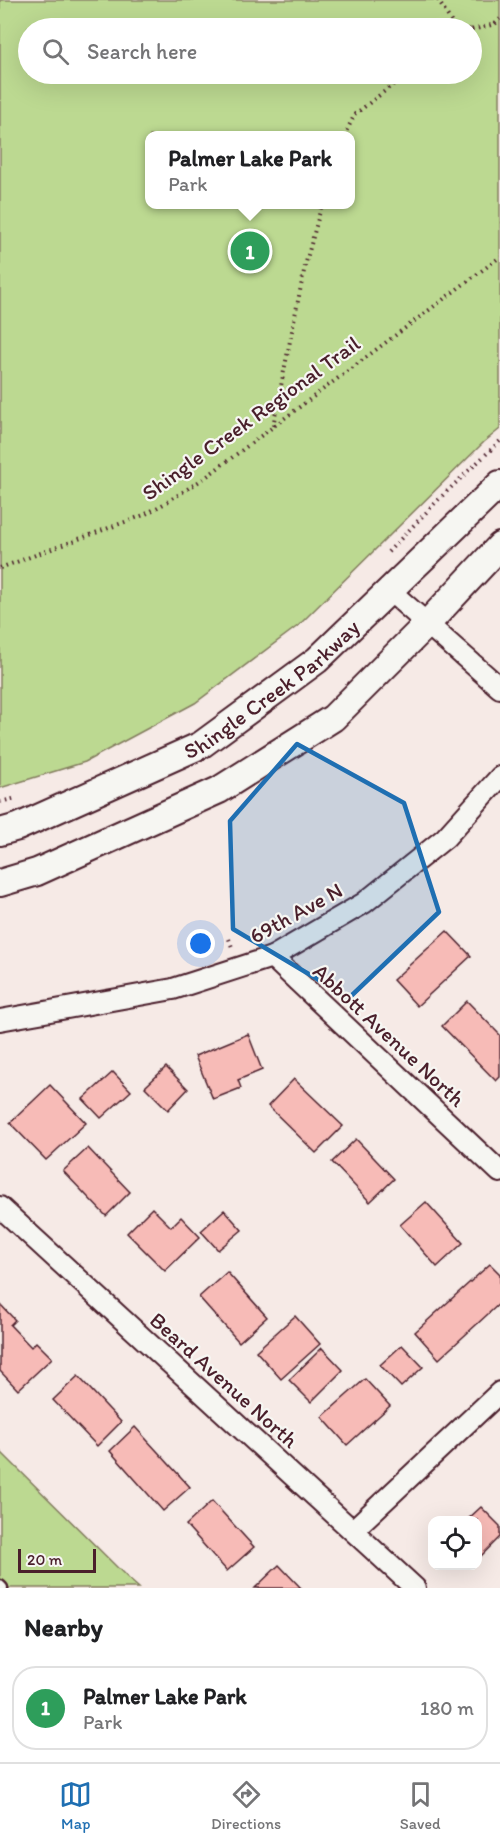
<!DOCTYPE html>
<style>
:root{--surface:#fff;--page:#f6f6f6;--text:#202124;--muted:#757577;--line:#e0e0e0;--accent:#1f6fb2}
body{margin:0;font-family:Itim,sans-serif;background:var(--page);color:var(--text)}
.controls{position:absolute;right:18px;bottom:18px;display:grid;overflow:hidden;border-radius:12px;box-shadow:0 6px 24px #0002}
.controls button{width:54px;height:54px;display:grid;place-items:center;padding:0;border:0;border-bottom:2px solid var(--line);background:var(--surface);color:var(--text);font:30px sans-serif}
.scale{position:absolute;left:18px;bottom:15px;width:78px;box-sizing:border-box;padding-left:6px;border:3px solid #4a1f2b;border-top:0;font-size:16px;line-height:21px;white-space:nowrap;color:#4a1f2b;-webkit-text-stroke:4px #f6f6f2;paint-order:stroke}
.you{position:absolute;left:201px;top:944px;width:21px;height:21px;margin:-15px;border:4px solid #fff;border-radius:50%;background:#1a73e8;box-shadow:0 0 0 9px #1a73e833}
.badge{display:grid;place-items:center;width:39px;height:39px;border-radius:50%;background:var(--accent);color:#fff;font-size:20px;font-weight:700}
.pin{position:absolute;translate:-50% -50%;border:3px solid #fff;box-shadow:0 2px 6px #0006}
.popup{position:absolute;left:145px;top:131px;width:210px;height:78px;box-sizing:border-box;display:grid;place-content:center;border-radius:12px;background:var(--surface);filter:drop-shadow(0 2px 4px #0005);font-size:20px;white-space:nowrap;color:var(--muted)}
.popup b{font-size:22px;color:var(--text)}
.popup::after{content:'';position:absolute;left:50%;top:100%;margin-left:-12px;border:12px solid transparent;border-top-color:var(--surface)}
.list{margin:0;padding:0;list-style:none}
h2{display:flex;justify-content:space-between;align-items:center;height:78px;margin:0;padding:0 24px;font-size:26px}
h2 small{font-size:20px;font-weight:400;color:var(--muted)}
.list li{display:grid;grid-template-columns:39px 1fr auto;gap:18px;align-items:center;box-sizing:border-box;height:84px;margin:0 12px 12px;padding:0 12px;border:2px solid var(--line);border-radius:24px}
.list b{display:block;font-size:22px;white-space:nowrap}
.list p{margin:0;font-size:20px;white-space:nowrap;color:var(--muted)}
.list em{font-size:20px;font-style:normal;color:var(--muted)}
.icon{flex:none;width:33px;height:33px;fill:none;stroke:currentColor;stroke-width:2;stroke-linecap:round;stroke-linejoin:round}
.map{position:relative;flex:none;width:500px;height:1588px;overflow:hidden}
.search{position:absolute;background:var(--surface);box-shadow:0 6px 24px #0002;left:18px;right:18px;top:18px;height:66px;display:flex;align-items:center;gap:15px;box-sizing:border-box;padding:0 21px;border-radius:33px;color:var(--muted);font-size:22px}
.sheet{height:174px;background:var(--surface)}
nav{display:flex;justify-content:space-around;align-items:center;box-sizing:border-box;height:84px;border-top:2px solid var(--line);background:var(--surface);font-size:16px;color:var(--muted)}
nav a{display:grid;justify-items:center;gap:3px}
nav .on{color:var(--accent)}
.map>svg:first-child{display:block}
.green{fill:#bcd991;stroke:#837c5e;stroke-width:1.5;fill-rule:evenodd}
.building{fill:#f7bbb7;stroke:#4a1f2b;stroke-width:1.5}
.lines{fill:none;stroke-linecap:round;stroke-linejoin:round}
.service-casing{stroke:#4a1f2b;stroke-width:15}
.minor-casing{stroke:#4a1f2b;stroke-width:24}
.tertiary-casing{stroke:#4a1f2b;stroke-width:30}
.path{stroke:#4a1f2b;stroke-width:4;stroke-dasharray:1.5 4.5;stroke-linecap:butt}
.service{stroke:#f6f6f2;stroke-width:10}
.minor{stroke:#f6f6f2;stroke-width:20}
.tertiary{stroke:#f6f6f2;stroke-width:26}
.marked{fill:#1f6fb2;fill-opacity:0.2;stroke:#1f6fb2;stroke-width:4.5;stroke-linejoin:round}
.labels{text-anchor:middle;dominant-baseline:central;stroke-width:4.5;stroke-linejoin:round;paint-order:stroke}
.street-label{font-size:22px;fill:#4a1f2b;stroke:#f6f6f2}
</style>
<div class="map">
<svg width="500" height="1588" viewBox="0 0 500 1588">
<rect width="100%" height="100%" fill="#f6eae6"/>
<filter id="ink" filterUnits="userSpaceOnUse"><feTurbulence type="fractalNoise" baseFrequency=".0167" numOctaves="2"/><feDisplacementMap in="SourceGraphic" scale="12" xChannelSelector="R" yChannelSelector="G"/><feConvolveMatrix kernelMatrix="1 2 1 2 8 2 1 2 1" color-interpolation-filters="sRGB"/></filter>
<g filter="url(#ink)">
<g class="green">
<path d="M0 0H500V429L484 442 299 625 195 703 85 762 0 788ZM472 28V74H28V28ZM150 136H350V204H150Z"/>
<polygon points="0,1451 130,1580 139,1588 0,1588"/>
</g>
<g class="building">
<polygon points="447,931 471,956 417,1006 393,980"/>
<polygon points="467,1001 500,1035 500,1077 496,1081 442,1026"/>
<polygon points="248,1034 262,1070 238,1080 241,1088 213,1099 195,1056"/>
<polygon points="166,1067 188,1089 168,1110 145,1087"/>
<polygon points="113,1072 131,1091 101,1118 83,1099"/>
<polygon points="294,1079 343,1126 316,1153 268,1106"/>
<polygon points="50,1085 86,1123 46,1160 10,1123"/>
<polygon points="356,1139 394,1179 370,1202 332,1162"/>
<polygon points="88,1148 130,1192 106,1216 63,1171"/>
<polygon points="426,1202 463,1243 437,1267 400,1225"/>
<polygon points="152,1208 171,1227 181,1217 200,1237 165,1271 127,1233"/>
<polygon points="224,1210 242,1230 218,1250 201,1231"/>
<polygon points="490,1264 500,1274 500,1303 439,1359 415,1332"/>
<polygon points="227,1272 267,1317 239,1342 199,1297"/>
<polygon points="0,1304 15,1320 10,1325 31,1347 36,1342 52,1358 18,1390 0,1371"/>
<polygon points="295,1316 320,1344 281,1379 256,1351"/>
<polygon points="402,1345 423,1367 401,1387 380,1365"/>
<polygon points="322,1348 343,1370 311,1402 289,1380"/>
<polygon points="78,1376 121,1422 97,1446 53,1400"/>
<polygon points="365,1379 390,1406 347,1445 322,1417"/>
<polygon points="135,1427 190,1487 163,1511 110,1451"/>
<polygon points="212,1501 254,1547 227,1571 186,1525"/>
<polygon points="481,1507 500,1526 500,1537 478,1559 478,1520 467,1520"/>
<polygon points="279,1565 301,1588 255,1588"/>
</g>
<g class="lines">
<defs>
<polyline id="service" points="0,1586 2,1588"/>
<g id="minor">
<polyline points="390,591 500,688"/>
<polyline points="272,957 500,1172"/>
<polyline points="0,1020 173,989 272,957 364,903 445,838 500,777"/>
<polyline points="0,1207 415,1588"/>
<polyline points="353,1530 500,1392"/>
</g>
<g id="tertiary">
<path id="s1" d="M0 832 18 827 201 745 317 660 500 484"/>
<polyline points="0,883 37,872 219,790 333,718 427,624 500,546"/>
</g>
</defs>
<use href="#service" class="service-casing"/>
<use href="#minor" class="minor-casing"/>
<use href="#tertiary" class="tertiary-casing"/>
<g class="path">
<polyline points="438,0 455,28"/>
<polyline points="472,30 495,24 500,19"/>
<polyline points="344,136 355,114 407,74"/>
<polyline points="273,426 305,266 322,204"/>
<polyline points="388,552 441,497 500,441"/>
<polyline points="0,568 144,515 167,502 206,477 500,257"/>
<polyline points="0,802 17,798"/>
<polyline points="229,939 232,947"/>
</g>
<use href="#service" class="service"/>
<use href="#minor" class="minor"/>
<use href="#tertiary" class="tertiary"/>
</g>
</g>
<path class="marked" d="M297 744 404 803 439 912 349 998 233 929 230 821Z"/>
<g class="labels">
<g class="street-label">
<text transform="translate(251 418) rotate(-36)">Shingle Creek Regional Trail</text>
<text stroke="none"><textPath href="#s1" startOffset="309">Shingle Creek Parkway</textPath></text>
<text transform="translate(296 913) rotate(-29)">69th Ave N</text>
<text transform="translate(389 1035) rotate(43)">Abbott Avenue North</text>
<text transform="translate(224 1380) rotate(42)">Beard Avenue North</text>
</g>
</g>
</svg>
<div class="controls">
<button><svg class="icon" aria-label="locate" viewBox="0 0 24 24"><circle cx="12" cy="12" r="6"/><path d="M12 2v4M12 18v4M2 12h4M18 12h4"/></svg></button>
</div>
<div class="scale">20 m</div>
<div class="you"></div>
<div class="pin badge" style="left:250px;top:251px;background:#2e9e5b">1</div>
<div class="popup"><b>Palmer Lake Park</b>Park</div>
<div class="search"><svg class="icon" aria-label="search" viewBox="0 0 24 24"><circle cx="10" cy="10" r="6"/><path d="M15 15l6 6"/></svg>Search here</div>
</div>
<section class="sheet">
<h2>Nearby<small></small></h2>
<ul class="list">
<li><span class="badge" style="background:#2e9e5b">1</span><div><b>Palmer Lake Park</b><p>Park</p></div><em>180 m</em></li>
</ul>
</section>
<nav>
<a class="on"><svg class="icon" aria-label="map" viewBox="0 0 24 24"><path d="M3 6l6-2 6 2 6-2v14l-6 2-6-2-6 2zM9 4v14M15 6v14"/></svg>Map</a>
<a><svg class="icon" aria-label="directions" viewBox="0 0 24 24"><path d="M12 3l9 9-9 9-9-9zM9 14v-3h6M13 9l2 2-2 2"/></svg>Directions</a>
<a><svg class="icon" aria-label="saved" viewBox="0 0 24 24"><path d="M7 4h10v16l-5-4-5 4z"/></svg>Saved</a>
</nav>
